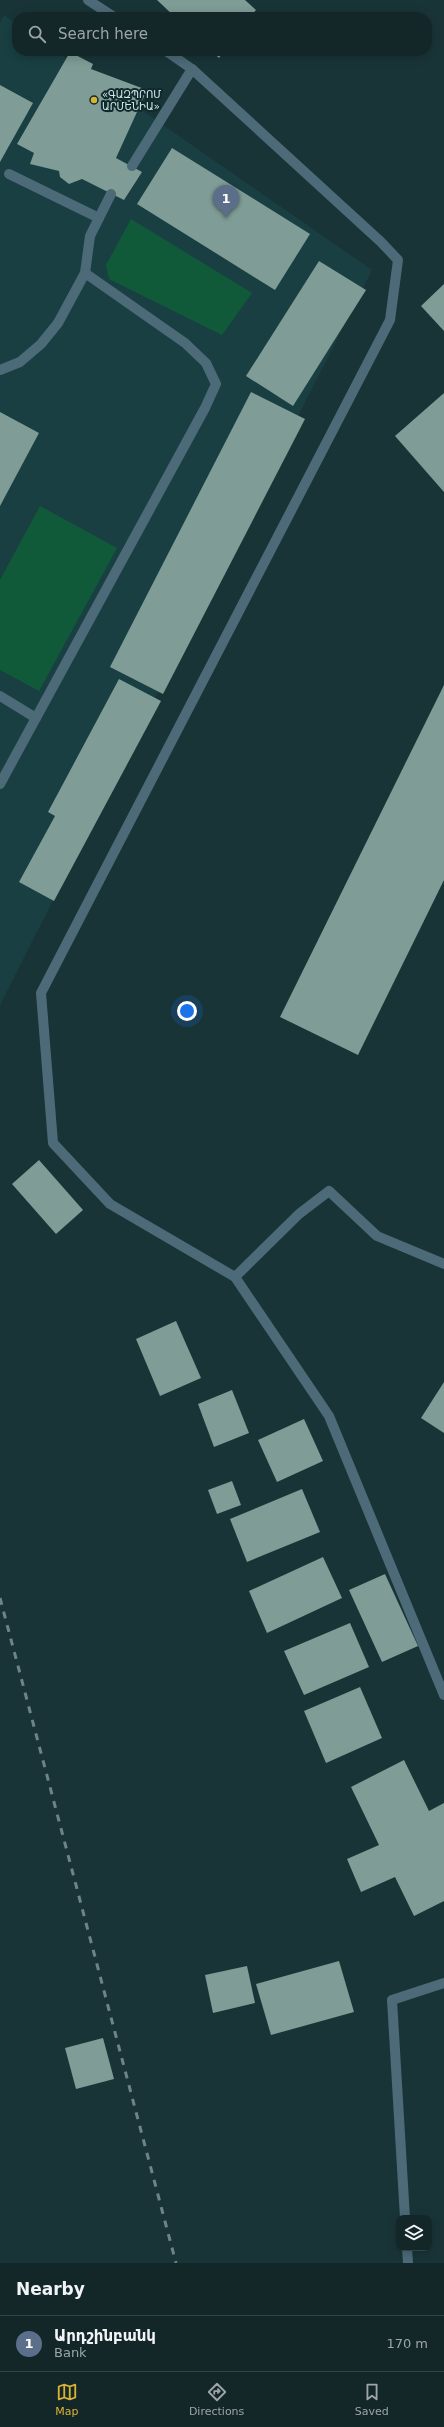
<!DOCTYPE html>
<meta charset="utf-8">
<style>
:root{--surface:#132729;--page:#203335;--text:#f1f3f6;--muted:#9da5a8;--line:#324446;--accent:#d9b334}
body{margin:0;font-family:"DejaVu Sans","Noto Sans Armenian",sans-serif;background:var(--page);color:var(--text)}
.controls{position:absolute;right:12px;bottom:12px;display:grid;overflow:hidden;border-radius:8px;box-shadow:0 2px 10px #0003}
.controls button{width:36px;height:36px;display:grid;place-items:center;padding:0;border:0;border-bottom:1px solid var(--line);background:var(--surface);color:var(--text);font:20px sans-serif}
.you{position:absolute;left:187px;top:1011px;width:14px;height:14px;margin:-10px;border:3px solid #fff;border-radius:50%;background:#1a73e8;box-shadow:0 0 0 6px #1a73e833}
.badge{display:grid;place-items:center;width:26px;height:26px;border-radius:50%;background:var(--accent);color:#fff;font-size:13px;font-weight:700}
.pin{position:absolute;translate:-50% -33px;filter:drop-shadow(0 1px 2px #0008)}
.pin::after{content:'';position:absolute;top:21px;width:14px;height:12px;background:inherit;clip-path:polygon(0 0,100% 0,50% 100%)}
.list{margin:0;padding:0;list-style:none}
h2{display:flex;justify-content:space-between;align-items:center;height:52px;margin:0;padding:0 16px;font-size:17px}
h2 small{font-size:13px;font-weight:400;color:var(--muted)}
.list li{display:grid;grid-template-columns:26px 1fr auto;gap:12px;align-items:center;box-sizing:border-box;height:56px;padding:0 16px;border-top:1px solid var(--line)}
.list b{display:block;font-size:15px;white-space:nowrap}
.list p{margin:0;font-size:13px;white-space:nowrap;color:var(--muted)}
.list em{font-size:13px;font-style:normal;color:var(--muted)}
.icon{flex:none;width:22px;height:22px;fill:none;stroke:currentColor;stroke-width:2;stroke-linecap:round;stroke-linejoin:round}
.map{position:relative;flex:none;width:444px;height:2263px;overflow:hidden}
.search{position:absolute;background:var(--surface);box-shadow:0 2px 10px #0003;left:12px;right:12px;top:12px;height:44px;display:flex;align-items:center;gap:10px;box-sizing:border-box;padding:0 14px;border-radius:16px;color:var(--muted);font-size:15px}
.sheet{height:108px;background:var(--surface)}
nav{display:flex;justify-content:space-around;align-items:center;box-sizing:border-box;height:56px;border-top:1px solid var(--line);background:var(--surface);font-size:11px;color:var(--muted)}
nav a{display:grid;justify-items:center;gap:2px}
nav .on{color:var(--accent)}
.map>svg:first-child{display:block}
.built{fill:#193f43}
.green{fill:#105a3a}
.building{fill:#7f9c96}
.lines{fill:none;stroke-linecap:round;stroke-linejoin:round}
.service{stroke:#4c6a78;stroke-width:10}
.rail{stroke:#6e8486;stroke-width:3;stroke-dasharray:7 7;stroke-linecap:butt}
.poi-dot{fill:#d9b334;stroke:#0f2a2d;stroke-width:1.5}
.labels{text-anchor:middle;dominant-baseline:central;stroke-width:4;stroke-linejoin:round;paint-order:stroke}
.poi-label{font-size:10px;fill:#d6e6e7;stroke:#0f2a2d;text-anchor:start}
</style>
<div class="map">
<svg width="444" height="2263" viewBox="0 0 444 2263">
<rect width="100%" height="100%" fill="#193437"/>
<polygon class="built" points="4,15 17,24 17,51 56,51 372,270 0,1005 0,23"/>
<g class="green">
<polygon points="131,219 252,293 222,335 109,279 106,265"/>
<polygon points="40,506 117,548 39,691 0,670 0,580"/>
</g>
<g class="building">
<polygon points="157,0 245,0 256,10 250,17 175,17"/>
<polygon points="211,51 224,51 219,58"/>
<polygon points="70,52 93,64 91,69 147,90 116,158 142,172 124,200 82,179 69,184 60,177 59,171 30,164 34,153 17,144"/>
<polygon points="0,85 33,103 0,162"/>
<polygon points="172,148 310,234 275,290 137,204"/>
<polygon points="319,261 366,290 293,406 246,376"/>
<polygon points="444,284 444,331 421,306"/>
<polygon points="251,392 305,419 163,694 110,667"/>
<polygon points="444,393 444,492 395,436"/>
<polygon points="0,412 39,433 0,506"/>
<polygon points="119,679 161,701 54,901 19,882 55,816 48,812"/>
<polygon points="444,685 444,880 358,1055 280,1017"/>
<polygon points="39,1160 83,1210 56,1234 12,1184"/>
<polygon points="176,1321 201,1378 160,1396 136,1339"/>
<polygon points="444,1382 444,1433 421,1418"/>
<polygon points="232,1390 249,1433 214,1447 198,1404"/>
<polygon points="304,1419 323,1461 277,1482 258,1440"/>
<polygon points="232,1481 241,1505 217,1514 208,1490"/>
<polygon points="302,1489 320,1532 247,1562 230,1519"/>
<polygon points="323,1557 342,1598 267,1633 249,1591"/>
<polygon points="385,1574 418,1646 382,1662 349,1590"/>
<polygon points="350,1623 369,1667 304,1695 284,1651"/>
<polygon points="360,1687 382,1738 326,1763 304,1711"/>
<polygon points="404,1760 429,1811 444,1803 444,1901 414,1916 395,1877 361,1892 347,1859 379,1845 351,1787"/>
<polygon points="339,1961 354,2012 271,2035 256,1984"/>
<polygon points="247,1966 255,2003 213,2013 205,1975"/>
<polygon points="103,2038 114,2079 76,2089 65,2048"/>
</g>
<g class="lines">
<g class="service">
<polyline points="88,0 114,17"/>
<polyline points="166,51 192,69 381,242 398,260 390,320 41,993 53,1143 110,1204 235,1277 329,1416 444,1695"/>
<polyline points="132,166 192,69"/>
<polyline points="9,174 99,218"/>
<polyline points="0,370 20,362 41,344 58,323 85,273 90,236 111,194"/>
<polyline points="0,696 36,718"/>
<polyline points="0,784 205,408 216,384 206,363 185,343 85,273"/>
<polyline points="235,1277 299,1214 329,1191 377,1236 444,1264"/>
<polyline points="405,2218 392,2000 444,1983"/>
<polyline points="407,2248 408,2263"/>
</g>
<polyline class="rail" points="0,1598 176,2263"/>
</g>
<circle class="poi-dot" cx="94" cy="100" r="4"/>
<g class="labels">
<g class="poi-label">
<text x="102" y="94">«ԳԱԶՊՐՈՄ<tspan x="102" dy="12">ԱՐՄԵՆԻԱ»</tspan></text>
</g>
</g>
</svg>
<div class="controls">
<button><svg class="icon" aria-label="layers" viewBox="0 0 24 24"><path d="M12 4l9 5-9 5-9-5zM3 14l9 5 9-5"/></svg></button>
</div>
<div class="you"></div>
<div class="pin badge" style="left:226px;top:218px;background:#5c6f8a">1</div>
<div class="search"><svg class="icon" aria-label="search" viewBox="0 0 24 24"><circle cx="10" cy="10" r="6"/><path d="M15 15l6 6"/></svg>Search here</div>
</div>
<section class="sheet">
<h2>Nearby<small></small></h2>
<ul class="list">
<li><span class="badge" style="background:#5c6f8a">1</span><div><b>Արդշինբանկ</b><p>Bank</p></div><em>170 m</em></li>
</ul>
</section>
<nav>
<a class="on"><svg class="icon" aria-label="map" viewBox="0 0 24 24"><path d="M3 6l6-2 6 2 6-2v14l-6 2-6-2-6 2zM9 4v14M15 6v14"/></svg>Map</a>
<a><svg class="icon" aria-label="directions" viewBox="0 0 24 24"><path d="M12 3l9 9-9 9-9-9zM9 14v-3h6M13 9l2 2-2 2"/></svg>Directions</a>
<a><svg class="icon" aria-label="saved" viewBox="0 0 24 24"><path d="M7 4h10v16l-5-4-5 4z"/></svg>Saved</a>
</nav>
